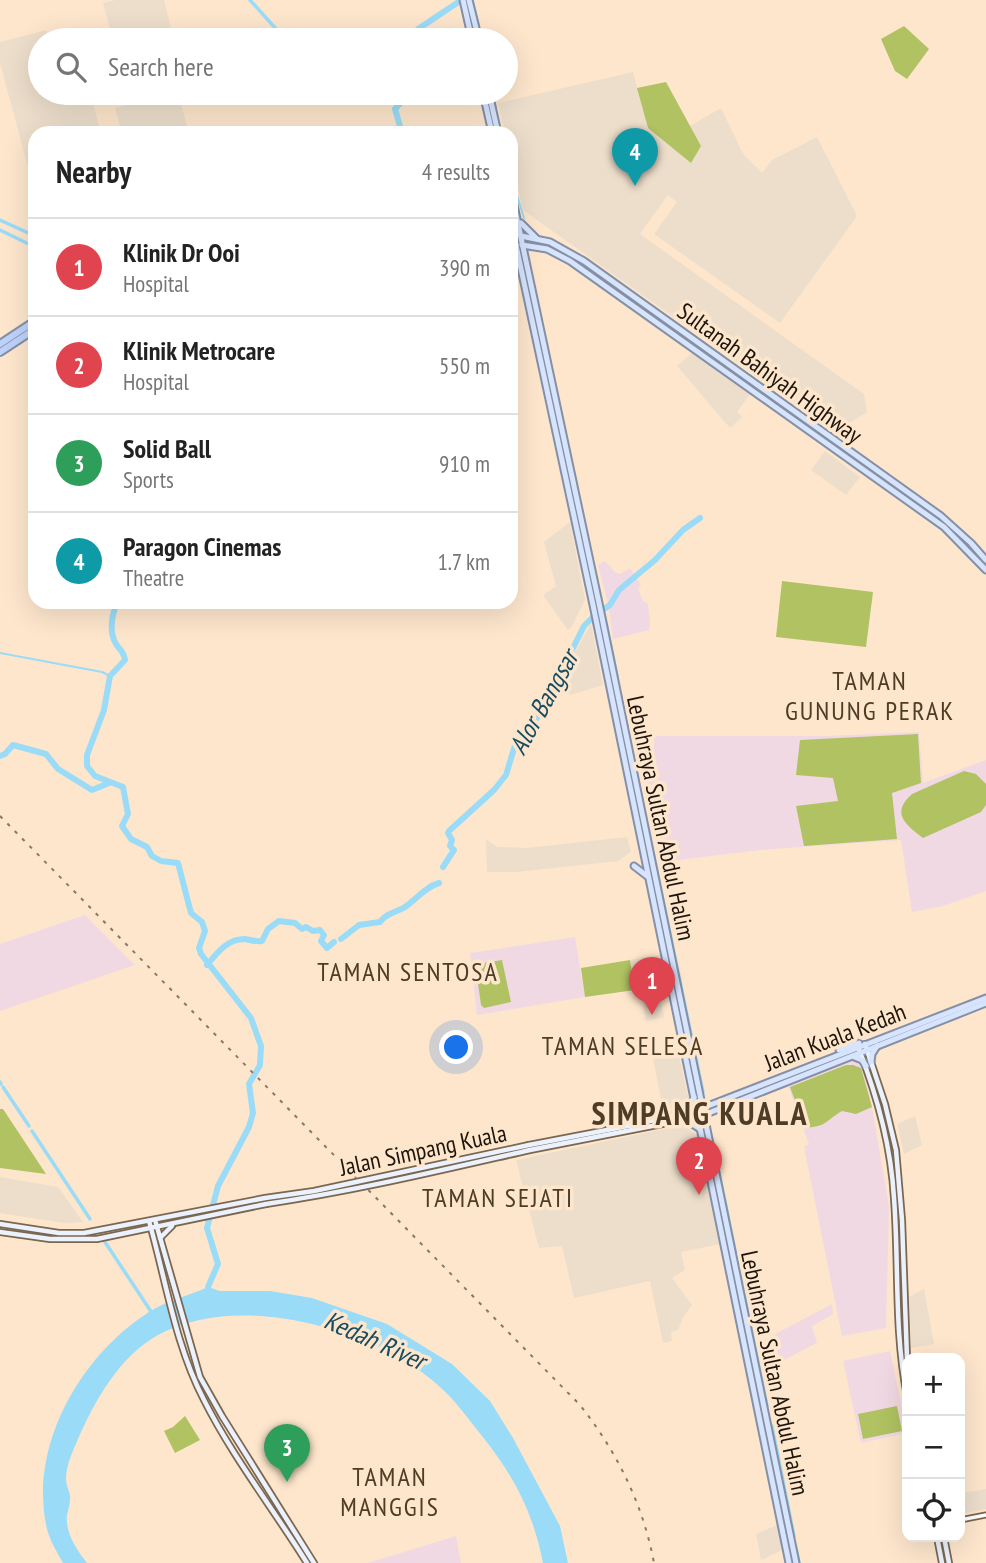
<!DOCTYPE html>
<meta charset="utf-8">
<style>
:root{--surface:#fff;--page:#f6f6f6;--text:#222;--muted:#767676;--line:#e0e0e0;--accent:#387866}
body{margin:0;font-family:"PT Sans Narrow",sans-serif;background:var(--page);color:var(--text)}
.controls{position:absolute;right:21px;bottom:21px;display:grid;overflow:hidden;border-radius:14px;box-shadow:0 7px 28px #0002}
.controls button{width:63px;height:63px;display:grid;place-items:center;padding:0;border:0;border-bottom:2px solid var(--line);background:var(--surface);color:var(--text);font:35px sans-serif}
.you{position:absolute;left:457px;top:1048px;width:24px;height:24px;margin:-18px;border:5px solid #fff;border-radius:50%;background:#1a73e8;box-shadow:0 0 0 10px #1a73e833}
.badge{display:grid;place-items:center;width:46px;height:46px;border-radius:50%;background:var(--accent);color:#fff;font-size:23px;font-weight:700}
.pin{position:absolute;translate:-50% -58px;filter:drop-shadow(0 2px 4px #0008)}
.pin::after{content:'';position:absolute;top:37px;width:24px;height:21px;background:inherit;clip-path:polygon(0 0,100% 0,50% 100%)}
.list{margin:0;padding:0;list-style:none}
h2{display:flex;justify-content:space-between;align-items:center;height:91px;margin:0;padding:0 28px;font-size:30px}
h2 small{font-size:23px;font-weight:400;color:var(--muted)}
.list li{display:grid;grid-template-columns:46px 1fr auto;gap:21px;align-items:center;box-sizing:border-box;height:98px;padding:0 28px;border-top:2px solid var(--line)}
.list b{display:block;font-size:26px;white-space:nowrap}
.list p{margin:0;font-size:23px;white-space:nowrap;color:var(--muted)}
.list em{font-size:23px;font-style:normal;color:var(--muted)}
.icon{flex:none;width:38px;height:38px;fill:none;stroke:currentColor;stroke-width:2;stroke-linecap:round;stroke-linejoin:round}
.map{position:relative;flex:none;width:986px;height:1563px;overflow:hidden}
.search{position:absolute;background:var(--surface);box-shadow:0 7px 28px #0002;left:28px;top:28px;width:490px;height:77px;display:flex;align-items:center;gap:18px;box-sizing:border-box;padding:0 24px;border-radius:38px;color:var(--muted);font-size:26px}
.panel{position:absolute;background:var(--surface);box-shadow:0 7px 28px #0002;left:28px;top:126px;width:490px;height:483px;border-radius:21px}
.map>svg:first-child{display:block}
.commercial{fill:#eddecb}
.education{fill:#f1d9e3}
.green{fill:#b0c261}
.water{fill:#9adcf8}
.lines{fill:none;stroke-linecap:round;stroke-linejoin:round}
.stream{stroke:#9adcf8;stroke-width:2}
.canal{stroke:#9adcf8;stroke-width:3.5}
.river{stroke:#9adcf8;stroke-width:6}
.tertiary-casing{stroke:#7b674f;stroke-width:7}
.secondary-casing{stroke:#7b674f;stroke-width:8}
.primary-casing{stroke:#8590a7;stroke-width:9}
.motorway-casing{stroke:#8590a7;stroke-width:10}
.tertiary{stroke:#fff;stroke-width:3.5}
.secondary{stroke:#ebf2fe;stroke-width:4.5}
.primary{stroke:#d7e4fd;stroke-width:5}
.motorway{stroke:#bdd2fb;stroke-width:6}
.rail{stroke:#877867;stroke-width:2;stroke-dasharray:3.5 7;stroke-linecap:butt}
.secondary-bridge-casing{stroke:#7b674f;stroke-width:8;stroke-linecap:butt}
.secondary-bridge{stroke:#ebf2fe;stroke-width:4.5}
.labels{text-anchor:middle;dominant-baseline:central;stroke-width:7;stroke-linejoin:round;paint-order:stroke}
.street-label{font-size:24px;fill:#1d150c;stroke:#fde6cc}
.neighbourhood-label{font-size:26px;letter-spacing:2px;fill:#4e3c26;stroke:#fde6cc}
.water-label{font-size:26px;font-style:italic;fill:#184c60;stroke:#fde6cc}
.district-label{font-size:32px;font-weight:bold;letter-spacing:2px;fill:#4e3c26;stroke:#fde6cc}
</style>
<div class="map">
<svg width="986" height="1563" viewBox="0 0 986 1563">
<rect width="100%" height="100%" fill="#fde6cc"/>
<g class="commercial">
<polygon points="115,0 164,0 174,40 113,40 103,3"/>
<polygon points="46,30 49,40 40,40 40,93 101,93 91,96 101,133 35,133 35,193 0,63 0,42"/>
<polygon points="633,72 648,128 690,162 701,146 690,126 721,108 743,154 762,173 772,160 817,137 857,216 780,323 654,234 677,202 668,195 640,234 864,394 867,412 835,432 523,210 511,158 511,133 505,133 498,103"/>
<polygon points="174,93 178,93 189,133 122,133 115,108"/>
<polygon points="693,352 751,393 737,412 742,417 730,428 677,366"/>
<polygon points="825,451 860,477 846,495 811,470"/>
<polygon points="570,522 585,600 571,628 568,630 543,595 556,586 544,542"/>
<polygon points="591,624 603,685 570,695 560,678"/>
<polygon points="627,837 631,852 618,861 516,872 487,872 486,839 497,847 527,848"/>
<polygon points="659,955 664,985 658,986 664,1017 646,1021 640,990 635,990 630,960"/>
<polygon points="677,1048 689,1100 682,1110 664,1115 652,1053"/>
<polygon points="915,1116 922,1145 904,1154 897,1124"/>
<polygon points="683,1125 698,1135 720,1244 681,1252 685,1270 672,1278 692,1305 683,1317 678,1330 671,1332 672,1341 663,1343 650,1281 574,1298 562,1246 539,1248 516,1160"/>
<polygon points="0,1177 58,1187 83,1222 64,1223 0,1213"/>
<polygon points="924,1289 934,1344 911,1348 909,1297"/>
<polygon points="960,1477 963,1493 986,1489 986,1509 960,1514"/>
<polygon points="777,1525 782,1550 761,1560 756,1534"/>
</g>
<g class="education">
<polygon points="605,561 616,573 620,574 630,568 641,585 638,589 643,601 648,604 650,623 649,630 613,639 609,608 598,565"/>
<polygon points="919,732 923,783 986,760 986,891 943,906 912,912 901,840 760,850 662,862 637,749 654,749 654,736 825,736"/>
<polygon points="85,915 135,965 0,1011 0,944"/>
<polygon points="575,937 585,997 477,1015 470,953"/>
<polygon points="852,1061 860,1064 863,1068 870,1096 889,1206 886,1328 842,1336 804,1147 809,1144 788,1086"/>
<polygon points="832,1304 833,1314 812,1326 817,1343 766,1369 760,1342"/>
<polygon points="890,1351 907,1433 861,1443 843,1361"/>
<polygon points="456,1536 461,1563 368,1563"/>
</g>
<g class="green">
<polygon points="904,26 929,49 907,79 895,71 881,39"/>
<polygon points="666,82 701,146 691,163 648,128 637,88"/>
<polygon points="782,581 873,592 866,647 776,637"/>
<polygon points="918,734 921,783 892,793 897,839 804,846 796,806 838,801 833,778 796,775 800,740"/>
<path d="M964 771 976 774 986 784V805L981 812 923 838C908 826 889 814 912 794Z"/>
<polygon points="502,960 511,1002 484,1008 481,1005 476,969 478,964"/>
<polygon points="630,960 635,990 585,997 581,968"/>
<path d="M846 1065H853L861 1068 872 1107 856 1114 842 1111C825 1121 828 1126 805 1128L790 1087Z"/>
<polygon points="0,1109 3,1109 46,1174 0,1168"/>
<polygon points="897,1406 902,1431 863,1439 858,1414"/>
<polygon points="185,1416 200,1440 175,1453 164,1431 173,1427"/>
</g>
<path class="water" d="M208 1287 220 1291H270L312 1298 387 1324 452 1364 490 1401 513 1438 560 1526 568 1563H543C533 1512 514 1476 482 1436 469 1420 456 1401 440 1387 400 1350 346 1330 293 1320 249 1312 198 1313 158 1335 120 1356 95 1400 78 1439 73 1451 66 1465 66 1479 66 1486 71 1493 70 1500 70 1505 68 1510 67 1515 65 1533 77 1550 87 1563H63C57 1552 50 1541 47 1529 28 1447 80 1356 149 1312 168 1300 188 1296 208 1287Z"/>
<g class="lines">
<g class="stream">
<polyline points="511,176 524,218"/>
<polyline points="0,653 102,672 110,676"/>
</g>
<g class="canal">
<polyline points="250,0 286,40"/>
<polyline points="472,0 478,25"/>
<polyline points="390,93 403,99"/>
<polyline points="493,96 495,108"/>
<polyline points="0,220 35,236"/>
<polyline points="0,230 35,247"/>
<polyline points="605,618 617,676"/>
<polyline points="621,698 645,816"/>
<polyline points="648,828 703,1092"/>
<polyline points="0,1082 1,1084"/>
<polyline points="3,1087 29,1126"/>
<polyline points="32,1131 90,1219"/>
<polyline points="716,1158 767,1406"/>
<polyline points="105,1242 152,1313"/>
<polyline points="772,1426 794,1536"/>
<polyline points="796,1548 799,1563"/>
</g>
<g class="river">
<polyline points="414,40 418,29 460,1"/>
<polyline points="402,133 395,109 410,93"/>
<path d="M117 602C112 615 109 632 116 644 120 650 124 652 125 660L110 676 104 710 87 755V766L95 776 123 787 128 814 122 826 131 839 147 847 152 856 161 861 178 863 191 913 202 922 205 931 199 948 201 954 251 1018 261 1046 260 1065 249 1084 253 1113 249 1127 218 1186 207 1228 218 1264 208 1287 209 1292"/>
<polyline points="0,756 5,754 13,745 46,754 58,769 92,790 109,783"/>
<polyline points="443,867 454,850 450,846 452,840 448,833 449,831 494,790 506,775 516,742 531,727 542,710 584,626 595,615 610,605 619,590 655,560 683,530 700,518"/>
<path d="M341 939 359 925 380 922C386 913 397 912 405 907 417 899 425 887 439 883"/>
<path d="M207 965C218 952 227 939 245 939 251 940 255 942 262 941L268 929 279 921 295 923 302 929 306 927 313 931 320 930 324 935 321 941 327 948 334 942"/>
</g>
<defs>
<polyline id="tertiary" points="960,1520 986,1515"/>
<g id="secondary">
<polyline points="865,1044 885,1104 896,1150 902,1220 907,1358"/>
<path d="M858 1047C877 1095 891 1146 894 1198 899 1264 894 1331 907 1396"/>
<polyline points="529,1145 633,1125 697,1110"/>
<polyline points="530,1150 698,1117"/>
<polyline points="155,1220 200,1377 222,1416 314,1563"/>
<path d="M149 1221C166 1280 175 1345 204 1400 232 1456 274 1510 307 1563"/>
<polyline points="0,1224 59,1233 84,1233 265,1198"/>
<polyline points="0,1232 50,1239 97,1239 266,1204"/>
<polyline points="160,1238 172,1226"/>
<polyline points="937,1537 942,1563"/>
<polyline points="944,1537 949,1563"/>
</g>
<g id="primary">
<polyline points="463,0 472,40"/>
<polyline points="469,0 479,40"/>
<polyline points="483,93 492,133"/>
<polyline points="489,93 498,133"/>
<polyline points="511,191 599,603 796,1563"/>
<polyline points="511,222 593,605 789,1563"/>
<polyline points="521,223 536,238"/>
<polyline points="521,236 550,242 584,261 941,516 971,543 986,560"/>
<polyline points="522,245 547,249 570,261 944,527 986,570"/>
<polyline points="634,866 647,876"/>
<polyline points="839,1050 859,1043"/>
<polyline points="852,1056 862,1060 866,1066"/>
<polyline points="871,1062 872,1054 877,1046"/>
<polyline points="700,1109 986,998"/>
<polyline points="687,1114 694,1097"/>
<polyline points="701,1116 986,1003"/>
<polyline points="686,1120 700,1129"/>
</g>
<g id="motorway">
<polyline points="511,237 514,237"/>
<polyline points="511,246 516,245"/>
<polyline points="0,344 35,321"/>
<polyline points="0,352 35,329"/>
</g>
</defs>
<use href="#tertiary" class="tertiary-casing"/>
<use href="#secondary" class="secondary-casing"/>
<use href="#primary" class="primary-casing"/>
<use href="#motorway" class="motorway-casing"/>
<use href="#tertiary" class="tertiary"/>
<use href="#secondary" class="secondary"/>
<use href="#primary" class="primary"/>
<use href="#motorway" class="motorway"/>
<path class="rail" d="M0 816 580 1405C617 1452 643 1504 654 1563"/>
<defs>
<g id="secondary-bridge">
<polyline points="265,1198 314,1191 529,1145"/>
<path d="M266 1204C355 1191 442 1170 530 1150"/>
</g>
</defs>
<use href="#secondary-bridge" class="secondary-bridge-casing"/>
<use href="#secondary-bridge" class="secondary-bridge"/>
</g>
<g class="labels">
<g class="street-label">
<text transform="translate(770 373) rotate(36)">Sultanah Bahiyah Highway</text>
<text transform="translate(661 818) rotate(78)">Lebuhraya Sultan Abdul Halim</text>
<text transform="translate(835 1037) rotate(-21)">Jalan Kuala Kedah</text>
<text transform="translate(423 1150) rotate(-12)">Jalan Simpang Kuala</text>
<text transform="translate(775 1373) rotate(78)">Lebuhraya Sultan Abdul Halim</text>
</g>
<g class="neighbourhood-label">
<text x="870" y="680">TAMAN<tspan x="870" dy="30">GUNUNG PERAK</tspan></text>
<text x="408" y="971">TAMAN SENTOSA</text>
<text x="623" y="1045">TAMAN SELESA</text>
<text x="498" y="1197">TAMAN SEJATI</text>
<text x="390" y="1476">TAMAN<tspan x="390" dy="30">MANGGIS</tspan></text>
</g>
<g class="water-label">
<text transform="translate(543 702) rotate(-61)">Alor Bangsar</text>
<text transform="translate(375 1340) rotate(24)">Kedah River</text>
</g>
<g class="district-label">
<text x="700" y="1113">SIMPANG KUALA</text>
</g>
</g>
</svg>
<div class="controls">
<button>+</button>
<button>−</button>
<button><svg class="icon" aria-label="locate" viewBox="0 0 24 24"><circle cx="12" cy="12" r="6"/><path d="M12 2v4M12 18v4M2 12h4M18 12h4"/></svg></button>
</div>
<div class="you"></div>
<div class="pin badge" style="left:652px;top:1015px;background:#e0444e">1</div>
<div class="pin badge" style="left:699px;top:1195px;background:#e0444e">2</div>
<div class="pin badge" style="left:287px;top:1482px;background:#2e9e5b">3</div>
<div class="pin badge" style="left:635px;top:186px;background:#0f9aa8">4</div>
<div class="search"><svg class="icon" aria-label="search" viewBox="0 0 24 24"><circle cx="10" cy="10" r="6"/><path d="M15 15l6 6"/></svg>Search here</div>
<section class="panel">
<h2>Nearby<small>4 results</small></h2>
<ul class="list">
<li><span class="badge" style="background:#e0444e">1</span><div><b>Klinik Dr Ooi</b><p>Hospital</p></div><em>390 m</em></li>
<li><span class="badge" style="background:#e0444e">2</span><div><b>Klinik Metrocare</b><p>Hospital</p></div><em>550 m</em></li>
<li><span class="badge" style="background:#2e9e5b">3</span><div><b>Solid Ball</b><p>Sports</p></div><em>910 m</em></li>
<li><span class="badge" style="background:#0f9aa8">4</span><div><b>Paragon Cinemas</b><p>Theatre</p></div><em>1.7 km</em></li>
</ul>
</section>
</div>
